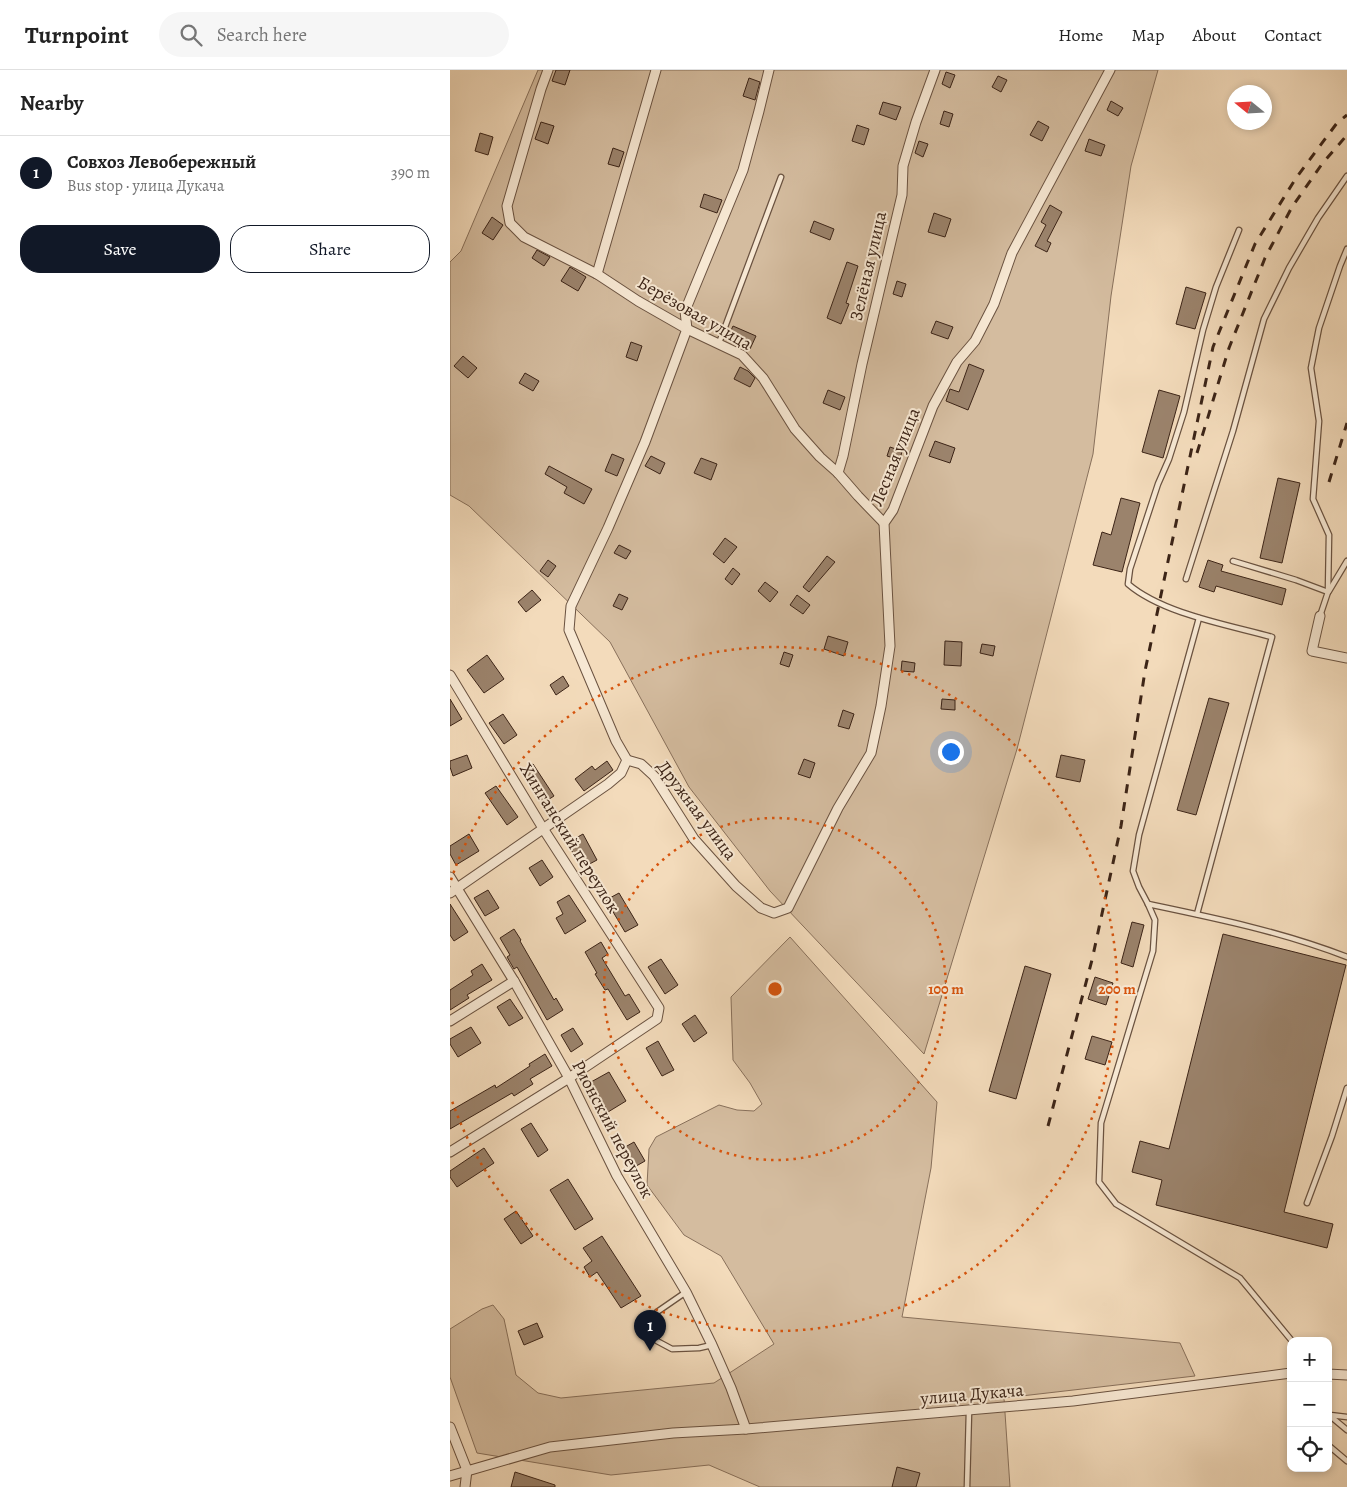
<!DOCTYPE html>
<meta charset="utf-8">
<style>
:root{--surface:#fff;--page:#f6f6f6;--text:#222;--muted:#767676;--line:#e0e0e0;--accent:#111827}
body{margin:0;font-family:Alegreya,serif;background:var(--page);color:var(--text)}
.controls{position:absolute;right:15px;bottom:15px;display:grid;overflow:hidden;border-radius:10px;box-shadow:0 2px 8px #0003}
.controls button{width:45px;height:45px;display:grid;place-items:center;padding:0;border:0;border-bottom:1px solid var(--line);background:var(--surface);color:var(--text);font:25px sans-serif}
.compass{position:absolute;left:777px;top:15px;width:45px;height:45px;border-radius:50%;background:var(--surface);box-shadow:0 2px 8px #0003;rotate:288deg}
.you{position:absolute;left:500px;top:681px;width:18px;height:18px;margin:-12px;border:4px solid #fff;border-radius:50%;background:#1a73e8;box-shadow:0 0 0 8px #1a73e833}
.badge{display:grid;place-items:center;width:32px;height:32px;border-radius:50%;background:var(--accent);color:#fff;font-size:16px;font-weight:700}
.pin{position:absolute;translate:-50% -41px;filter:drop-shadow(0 1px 2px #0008)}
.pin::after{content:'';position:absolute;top:26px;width:18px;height:15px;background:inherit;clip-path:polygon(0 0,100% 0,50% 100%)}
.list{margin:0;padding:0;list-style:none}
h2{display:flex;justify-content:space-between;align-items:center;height:65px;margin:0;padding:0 20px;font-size:21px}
h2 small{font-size:16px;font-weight:400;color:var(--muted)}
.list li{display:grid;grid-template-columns:32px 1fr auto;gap:15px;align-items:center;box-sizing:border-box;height:75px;padding:0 20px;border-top:1px solid var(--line)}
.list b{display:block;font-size:19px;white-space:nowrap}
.list p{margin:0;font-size:16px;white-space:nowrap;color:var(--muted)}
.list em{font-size:16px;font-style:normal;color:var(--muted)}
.actions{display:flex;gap:10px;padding:15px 20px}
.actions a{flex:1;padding:11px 0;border:1px solid var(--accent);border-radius:20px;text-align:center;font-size:18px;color:var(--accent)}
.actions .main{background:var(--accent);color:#fff}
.icon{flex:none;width:28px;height:28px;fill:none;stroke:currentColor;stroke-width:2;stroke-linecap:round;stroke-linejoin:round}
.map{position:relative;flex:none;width:897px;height:1417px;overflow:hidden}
header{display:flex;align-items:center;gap:30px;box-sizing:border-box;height:70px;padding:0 25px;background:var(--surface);border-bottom:1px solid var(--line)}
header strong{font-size:24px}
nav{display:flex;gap:28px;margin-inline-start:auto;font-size:18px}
.search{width:350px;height:45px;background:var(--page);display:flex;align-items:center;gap:12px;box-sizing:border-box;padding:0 18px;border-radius:28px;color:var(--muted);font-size:19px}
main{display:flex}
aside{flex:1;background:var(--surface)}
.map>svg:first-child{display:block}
.green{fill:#d4bc9f;stroke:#88705b}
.building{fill:#9b836c;stroke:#3c2417}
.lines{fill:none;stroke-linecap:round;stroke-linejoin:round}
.lane-casing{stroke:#6a5240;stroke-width:7}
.street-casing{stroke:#6a5240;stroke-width:11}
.lane{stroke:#f7e8d3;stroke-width:4.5}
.street{stroke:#f7e8d3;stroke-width:9}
.rail{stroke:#3c2417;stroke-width:3;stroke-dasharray:9 9;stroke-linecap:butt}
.ring{fill:none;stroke:#d7540d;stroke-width:2.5;stroke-dasharray:2.5 5}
.labels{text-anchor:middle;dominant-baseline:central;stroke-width:4;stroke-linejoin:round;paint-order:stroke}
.street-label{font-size:18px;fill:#3c2417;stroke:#f7e8d3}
.centre{fill:#d7540d;stroke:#f7e8d3;stroke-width:2.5}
.ring-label{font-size:15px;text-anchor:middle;font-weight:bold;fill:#d7540d;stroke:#f7e8d3;stroke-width:4;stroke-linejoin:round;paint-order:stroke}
</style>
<header>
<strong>Turnpoint</strong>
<div class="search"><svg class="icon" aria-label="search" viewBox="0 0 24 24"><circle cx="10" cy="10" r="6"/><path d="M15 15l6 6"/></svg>Search here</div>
<nav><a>Home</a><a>Map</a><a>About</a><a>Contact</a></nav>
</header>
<main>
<aside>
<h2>Nearby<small></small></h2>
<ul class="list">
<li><span class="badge">1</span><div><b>Совхоз Левобережный</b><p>Bus stop · улица Дукача</p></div><em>390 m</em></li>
</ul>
<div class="actions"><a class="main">Save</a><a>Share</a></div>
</aside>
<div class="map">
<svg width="897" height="1417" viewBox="0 0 897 1417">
<rect width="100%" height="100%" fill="#f3dbbb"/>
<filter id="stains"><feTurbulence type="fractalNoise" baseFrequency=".004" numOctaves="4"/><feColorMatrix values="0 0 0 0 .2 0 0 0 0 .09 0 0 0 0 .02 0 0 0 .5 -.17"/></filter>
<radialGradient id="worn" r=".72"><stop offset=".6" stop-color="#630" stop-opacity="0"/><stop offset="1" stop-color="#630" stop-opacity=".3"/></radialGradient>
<g class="green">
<polygon points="88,0 708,0 681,96 661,226 643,384 567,679 474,984 320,821 239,717 160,572 19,436 0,425 0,192 11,181"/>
<polygon points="340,867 487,1032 481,1098 452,1247 730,1273 745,1306 554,1328 560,1417 310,1417 259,1395 161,1405 27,1383 0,1307 0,1259 32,1239 43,1235 54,1249 66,1305 88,1323 111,1328 264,1313 324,1274 271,1186 234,1165 197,1115 199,1079 206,1067 269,1035 287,1040 304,1041 312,1034 300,1013 283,990 281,927"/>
</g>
<g class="building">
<polygon points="106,0 120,0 115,15 102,11"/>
<polygon points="496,2 505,5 500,18 492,14"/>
<polygon points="548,6 557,10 551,22 542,17"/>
<polygon points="299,8 310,12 305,30 293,26"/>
<polygon points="661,31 673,38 668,46 657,40"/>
<polygon points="433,32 451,37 446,50 429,44"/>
<polygon points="494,41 503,44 499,57 490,54"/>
<polygon points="588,51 599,57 592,71 580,65"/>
<polygon points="91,52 104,56 98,74 85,69"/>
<polygon points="407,55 419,59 414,75 402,71"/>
<polygon points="30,63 43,67 38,85 25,81"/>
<polygon points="639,69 655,75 651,86 635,81"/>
<polygon points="469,71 478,74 473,87 465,83"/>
<polygon points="163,78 174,82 169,97 158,94"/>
<polygon points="254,124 272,130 267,143 250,137"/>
<polygon points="600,135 612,142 597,171 601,173 597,182 585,176 596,155 591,152"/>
<polygon points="484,143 501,149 495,167 478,162"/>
<polygon points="42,147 53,155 43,170 32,163"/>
<polygon points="364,151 384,159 380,170 360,162"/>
<polygon points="87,180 100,187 94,196 82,188"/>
<polygon points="397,192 408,196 396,233 399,234 391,254 377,248"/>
<polygon points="120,197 136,207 128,221 111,211"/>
<polygon points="447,211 456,214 452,227 443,224"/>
<polygon points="736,217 756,223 745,259 726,254"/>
<polygon points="486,251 503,257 498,269 481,263"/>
<polygon points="283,256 306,266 300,279 277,269"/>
<polygon points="181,272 192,276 187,291 176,287"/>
<polygon points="13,286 27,298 18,308 4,296"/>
<polygon points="519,294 534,300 518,340 496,331 500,319 509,322"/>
<polygon points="290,297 298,301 305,308 300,317 284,309"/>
<polygon points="75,303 89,311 83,321 69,313"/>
<polygon points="378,320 395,327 390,340 373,333"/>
<polygon points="709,320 730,326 713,388 692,382"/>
<polygon points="485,371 505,378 500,393 479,386"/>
<polygon points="440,377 452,381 450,390 437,386"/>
<polygon points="162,384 174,389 167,406 155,401"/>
<polygon points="201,386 215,393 210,404 195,396"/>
<polygon points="251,388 267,394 261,410 244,403"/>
<polygon points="99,396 142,419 134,434 114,423 117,417 95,404"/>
<polygon points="828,408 850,413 832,493 810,488"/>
<polygon points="671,428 690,433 672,502 643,495 652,462 661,465"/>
<polygon points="275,468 287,477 274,493 263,484"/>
<polygon points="169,475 181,481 176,489 164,483"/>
<polygon points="377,486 385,492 359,522 353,517"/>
<polygon points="98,490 106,496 98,507 90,501"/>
<polygon points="758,490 773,495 771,501 836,519 832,535 766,516 764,522 749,517"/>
<polygon points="283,498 290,504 282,515 275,509"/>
<polygon points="315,512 328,522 320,532 308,521"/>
<polygon points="82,520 91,530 76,542 68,532"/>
<polygon points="169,524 178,528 172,540 163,536"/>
<polygon points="347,525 360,535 353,544 340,535"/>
<polygon points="378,566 398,572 394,586 374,579"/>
<polygon points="495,571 512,572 511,596 494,595"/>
<polygon points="532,574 545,576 543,586 530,583"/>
<polygon points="334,582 343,585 339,597 330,594"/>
<polygon points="37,585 54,609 34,623 17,600"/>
<polygon points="452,591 465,593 464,602 451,601"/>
<polygon points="113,606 119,616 106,625 100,615"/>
<polygon points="759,628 779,633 746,745 727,740"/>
<polygon points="0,629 12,649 0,656"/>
<polygon points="492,629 505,630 505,640 491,639"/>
<polygon points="393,640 404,644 399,659 388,656"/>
<polygon points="53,644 67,665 54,674 39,653"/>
<polygon points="17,685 22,698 3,706 0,697 0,691"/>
<polygon points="611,685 635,690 630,712 606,707"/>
<polygon points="354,689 365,693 360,708 348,704"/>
<polygon points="157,691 163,700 134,721 125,709 142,696 145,700"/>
<polygon points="83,694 104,726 93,733 72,701"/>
<polygon points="46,716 68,747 57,755 35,723"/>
<polygon points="19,764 29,781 6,795 0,784 0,776"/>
<polygon points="133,764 147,790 132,798 117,773"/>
<polygon points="92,790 103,807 90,816 79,798"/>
<polygon points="38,820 49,838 35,846 24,828"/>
<polygon points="169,823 188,855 175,862 156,830"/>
<polygon points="119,825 136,851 115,864 106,848 113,844 107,832"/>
<polygon points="0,834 18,862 4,871 0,865"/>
<polygon points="682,852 694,855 683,897 671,893"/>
<polygon points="64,859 71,870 70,871 104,930 106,928 113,940 97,950 67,897 64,899 57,887 60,885 50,868"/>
<polygon points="773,864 896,895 834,1142 883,1154 877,1178 706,1135 712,1110 682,1102 690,1071 719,1079"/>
<polygon points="151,872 158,884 152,888 175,926 179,924 190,942 177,950 158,919 155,920 145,904 147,903 135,882"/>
<polygon points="211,889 228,915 215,924 198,897"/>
<polygon points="32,894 42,910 17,925 19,928 0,940 0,920 23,905 21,901"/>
<polygon points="575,896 601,904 566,1029 539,1021"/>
<polygon points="645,907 663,913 656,935 638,929"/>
<polygon points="60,929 73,948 59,956 47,937"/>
<polygon points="245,945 257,963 244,972 232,954"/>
<polygon points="21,957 31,973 8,987 0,974 0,969"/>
<polygon points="123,958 133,974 121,982 111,965"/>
<polygon points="642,966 662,972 655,995 635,989"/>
<polygon points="208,971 224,1000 212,1006 196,978"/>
<polygon points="95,984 102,996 80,1009 83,1014 64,1026 62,1023 0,1059 0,1041 45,1015 46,1018 80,996 79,994"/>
<polygon points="159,1002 176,1031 158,1042 141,1012"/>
<polygon points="81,1053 98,1080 88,1087 71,1059"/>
<polygon points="184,1072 195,1091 181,1099 170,1080"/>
<polygon points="34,1078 44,1093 7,1117 0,1107 0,1101"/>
<polygon points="118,1109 143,1149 125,1160 100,1120"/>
<polygon points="66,1141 83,1166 71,1174 54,1149"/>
<polygon points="152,1166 191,1226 171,1238 147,1202 140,1207 134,1197 142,1191 133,1178"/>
<polygon points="87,1253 93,1267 74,1275 68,1261"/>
<polygon points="447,1397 470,1403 466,1417 442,1417"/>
<polygon points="65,1402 105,1415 105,1417 61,1417"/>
</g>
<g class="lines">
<defs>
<g id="lane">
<polyline points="269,273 331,107"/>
<polyline points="783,491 846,510 878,522 870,546"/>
<polyline points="736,509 783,361 814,249 839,198 868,148 897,106"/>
<polyline points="879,521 897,491"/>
<polyline points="878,522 879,465 863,429 869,351 861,298 869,258 890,196 897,179"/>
<polyline points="749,548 689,765 683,801 689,817 698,834 705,850 703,881 651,1053 649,1112 666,1134 790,1208 842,1271"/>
<path d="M698 834C765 848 833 862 897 887"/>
<path d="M747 844 822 567C779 555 713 544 678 514L680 499 708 414 719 389 734 342 753 260 766 217 789 160"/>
<polyline points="857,1133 882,1066 897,1018"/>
<polyline points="236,1222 207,1242 203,1254 207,1271 222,1279 249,1278 262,1275"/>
<polyline points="879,1345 897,1360"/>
<polyline points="880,1345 897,1347"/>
<polyline points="878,1375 897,1391"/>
<polyline points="517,1417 519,1341"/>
</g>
<g id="street">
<polyline points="98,0 91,19 57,136 60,153 74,167 147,204 188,231 237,259 292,285 313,308 345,359 370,387 388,403 408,426 434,453"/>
<polyline points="147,204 206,0"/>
<polyline points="388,403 393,386 412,294 452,125 453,96 466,52 485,0"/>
<polyline points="870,546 862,581 897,588"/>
<polyline points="0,605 94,760 209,938 207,949 119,1008 0,1082"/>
<polyline points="177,690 191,694 204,706 244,769 286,816 311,838 324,843 338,838 388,738 421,683 431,636 440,576 434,453 443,440 483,336 507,292 525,271 544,234 562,183 660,0"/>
<polyline points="0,807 64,911 119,1008 167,1106 236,1222 262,1275 281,1318 296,1359 623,1331 841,1303"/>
<polyline points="0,823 158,714 171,703 177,690 166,671 119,560 121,536 158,458 195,372 237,259 235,241 293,100 309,41 319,0"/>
<polyline points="0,951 64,911"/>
<polyline points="878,1304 897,1305"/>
<polyline points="0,1357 17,1400 15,1417"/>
<polyline points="0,1406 100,1377 223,1363 296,1359"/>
</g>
</defs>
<use href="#lane" class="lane-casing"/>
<use href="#street" class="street-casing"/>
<use href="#lane" class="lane"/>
<use href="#street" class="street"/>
<g class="rail">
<polyline points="747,383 779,278 815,188 842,137 872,94 897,65"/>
<polyline points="879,412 897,353"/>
<polyline points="598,1056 642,890 671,756 695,601 763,277 805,174 846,108 887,53 897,45"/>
</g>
</g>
<g class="ring">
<circle cx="325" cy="919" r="171"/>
<path d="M1 810A342 342 0 1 1 1 1028"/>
</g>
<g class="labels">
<g class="street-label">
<text transform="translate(418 196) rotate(-77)">Зелёная улица</text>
<text transform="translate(245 243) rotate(30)">Берёзовая улица</text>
<text transform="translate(445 387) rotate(-68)">Лесная улица</text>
<text transform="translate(247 740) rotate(53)">Дружная улица</text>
<text transform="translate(120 768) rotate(58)">Хинганский переулок</text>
<text transform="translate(163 1059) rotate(62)">Рионский переулок</text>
<text transform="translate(522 1324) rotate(-5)">улица Дукача</text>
</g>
</g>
<circle cx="325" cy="919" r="8" class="centre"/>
<g class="ring-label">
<text x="496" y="924">100 m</text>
<text x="667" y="924">200 m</text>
</g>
<rect width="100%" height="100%" filter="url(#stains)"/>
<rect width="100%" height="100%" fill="url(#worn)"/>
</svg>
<div class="controls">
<button>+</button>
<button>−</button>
<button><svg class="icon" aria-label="locate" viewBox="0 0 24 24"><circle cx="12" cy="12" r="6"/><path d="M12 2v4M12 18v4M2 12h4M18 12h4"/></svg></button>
</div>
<svg class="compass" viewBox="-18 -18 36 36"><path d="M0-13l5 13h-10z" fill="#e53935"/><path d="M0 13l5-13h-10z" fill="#767676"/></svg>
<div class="you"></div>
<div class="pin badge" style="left:200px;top:1281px">1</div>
</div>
</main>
